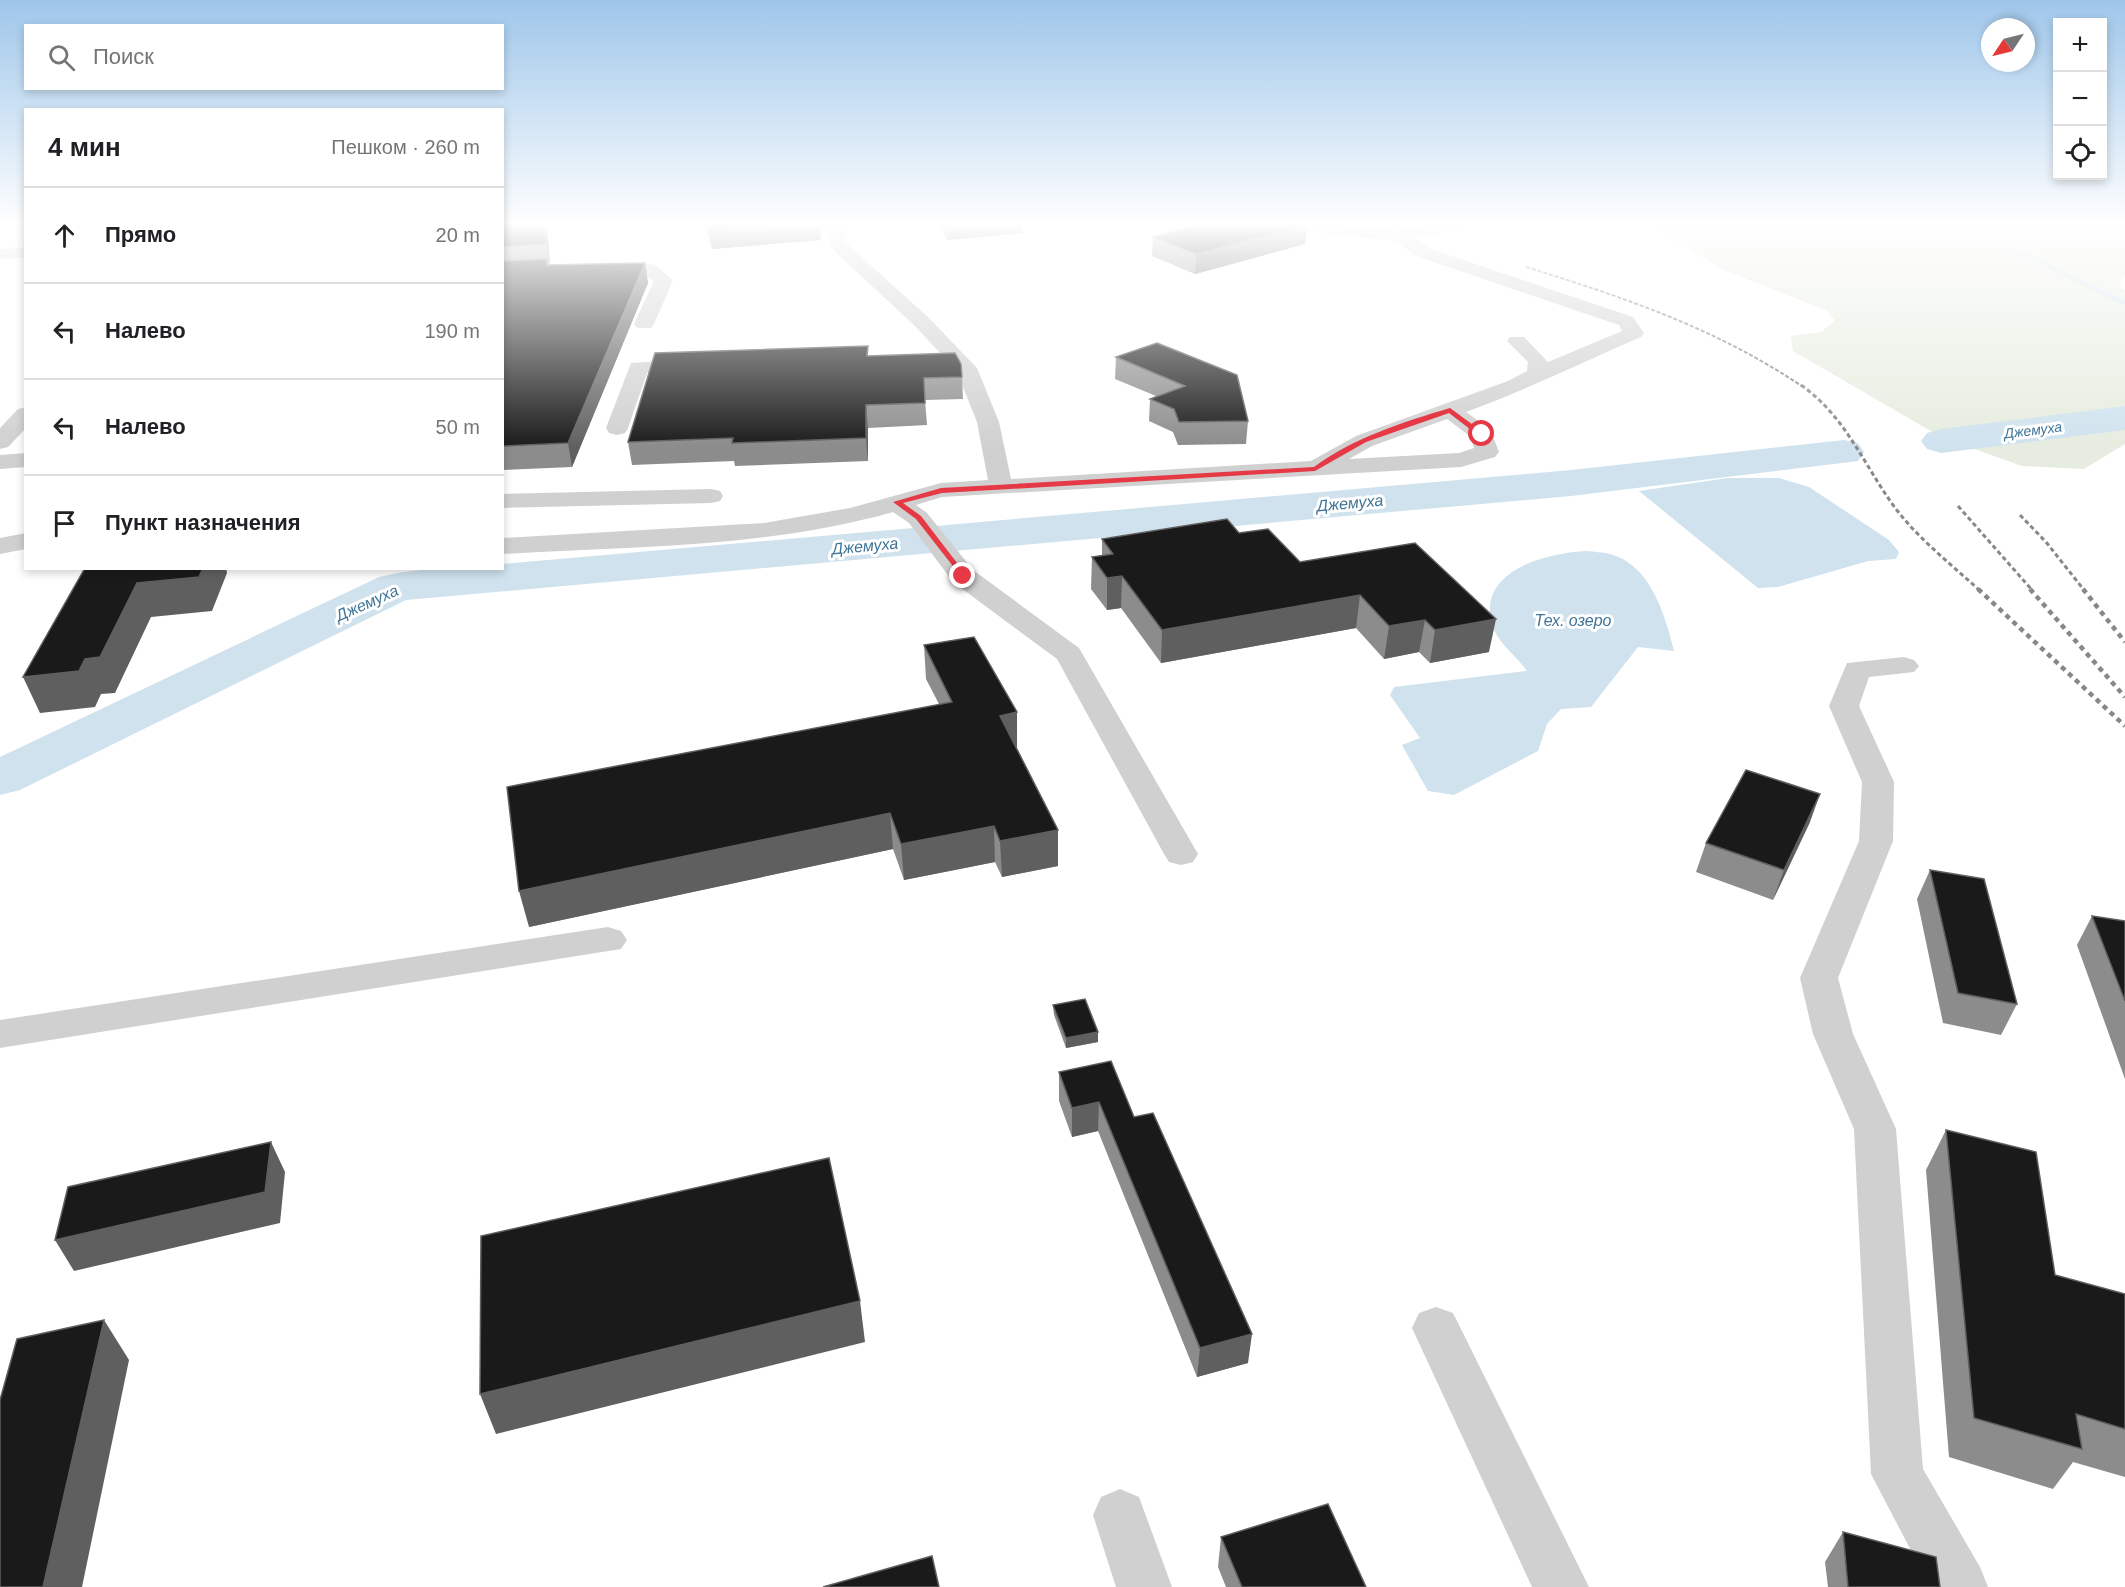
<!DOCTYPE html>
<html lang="ru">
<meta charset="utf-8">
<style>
:root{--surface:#fff;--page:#f2f2f2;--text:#202124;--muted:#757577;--line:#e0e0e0}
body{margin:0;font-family:Arial,sans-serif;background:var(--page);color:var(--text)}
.controls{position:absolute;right:18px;top:18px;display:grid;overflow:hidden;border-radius:0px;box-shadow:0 3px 9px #0003}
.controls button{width:54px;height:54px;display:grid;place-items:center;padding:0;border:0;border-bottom:2px solid var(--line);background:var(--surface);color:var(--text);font:30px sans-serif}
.compass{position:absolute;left:1981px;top:18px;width:54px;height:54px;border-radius:50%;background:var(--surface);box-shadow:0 3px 9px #0003;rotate:235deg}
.stop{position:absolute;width:18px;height:18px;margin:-14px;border:4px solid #e63946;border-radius:50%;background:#fff}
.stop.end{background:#e63946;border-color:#fff;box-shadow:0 2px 6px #0008}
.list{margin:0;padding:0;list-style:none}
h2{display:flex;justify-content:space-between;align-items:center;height:78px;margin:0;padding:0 24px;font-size:26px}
h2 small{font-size:20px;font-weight:400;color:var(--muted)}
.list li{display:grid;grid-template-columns:39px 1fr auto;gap:18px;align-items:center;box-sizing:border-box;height:96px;padding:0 24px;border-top:2px solid var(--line)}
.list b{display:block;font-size:22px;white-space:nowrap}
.list em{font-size:20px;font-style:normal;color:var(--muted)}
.icon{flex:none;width:33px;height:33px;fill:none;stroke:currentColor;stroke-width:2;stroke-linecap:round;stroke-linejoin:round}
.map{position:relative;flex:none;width:2125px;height:1587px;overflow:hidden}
.search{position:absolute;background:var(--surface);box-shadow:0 3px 9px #0003;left:24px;top:24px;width:480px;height:66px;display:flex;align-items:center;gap:15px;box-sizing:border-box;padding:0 21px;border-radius:0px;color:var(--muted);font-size:22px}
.panel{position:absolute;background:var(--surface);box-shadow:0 3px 9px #0003;left:24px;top:108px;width:480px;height:462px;border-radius:0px}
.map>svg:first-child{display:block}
.green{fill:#e6ecdf}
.water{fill:#cfe2ee}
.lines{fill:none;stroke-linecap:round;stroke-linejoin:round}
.stream{stroke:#cfe2ee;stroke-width:5}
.river{fill:#cfe2ee;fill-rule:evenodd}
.minor{fill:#d0d0d0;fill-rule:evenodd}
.rail-far2{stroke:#888;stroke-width:2;stroke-dasharray:4 2;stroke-linecap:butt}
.rail-far1{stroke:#888;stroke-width:3;stroke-dasharray:4.5 3;stroke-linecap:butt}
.rail{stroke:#888;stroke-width:4.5;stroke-dasharray:5 4.5;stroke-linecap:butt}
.wall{fill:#8c8c8c}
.shaded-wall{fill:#5f5f5f}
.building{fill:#1a1a1a;stroke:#5f5f5f;stroke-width:1.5}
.route{fill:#e63946}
.labels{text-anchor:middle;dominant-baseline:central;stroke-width:6;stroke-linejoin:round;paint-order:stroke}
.far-water-label{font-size:14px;font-style:italic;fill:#3f7597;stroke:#fff}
.water-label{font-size:16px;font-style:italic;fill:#3f7597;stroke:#fff}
</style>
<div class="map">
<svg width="2125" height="1587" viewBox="0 0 2125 1587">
<rect width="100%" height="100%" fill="#fff"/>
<polygon class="green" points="1647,225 2125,225 2125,276 2119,281 2122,289 2125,290 2125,444 2084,469 2022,466 1941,437 1793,351 1791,336 1821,332 1835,321 1826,310 1724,270"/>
<g class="water">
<polygon points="1728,478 1779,478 1809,487 1889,540 1899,552 1896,559 1868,561 1778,587 1758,588 1639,491"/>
<path d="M1587 551C1594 552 1602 552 1610 554 1651 565 1665 615 1674 651L1638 647 1591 707 1561 709 1547 724 1538 751 1454 795 1428 791 1402 745 1420 738 1390 695 1394 687 1527 671C1518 658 1502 646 1495 632 1470 573 1543 553 1587 551Z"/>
</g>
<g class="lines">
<polyline class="stream" points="2011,225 1986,236 2125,303"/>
<g class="river">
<polygon points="2125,406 2125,430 1941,453 1927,449 1921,441 1927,433 1941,429"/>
<path d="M1844 440 1858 443 1864 452 1858 461 1571 496 406 600 20 790 0 795V757L379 577C419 567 461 568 502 568V564L1571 470Z"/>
</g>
<g class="minor">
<path d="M825 225H842L847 244 928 317 977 368 999 422 1011 479 1311 461 1356 436 1508 381 1527 371 1528 362 1507 341 1510 337H1524L1548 362 1622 331 1619 325 1416 256 1396 241 1292 230 1284 225H1346L1387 229 1384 225H1401L1405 230 1428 225H1462L1460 229 1415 238 1428 248 1633 317 1644 333 1641 337C1583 362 1526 390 1466 412L1490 429 1499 452 1495 457 1461 467 942 497 916 505 927 513 973 570 1079 648 1198 854 1193 862 1181 865 1169 862 1164 854 1057 659 953 582 909 523 893 512C766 548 633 546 502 554V538L764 523 850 508 941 483 988 480 977 422 956 370 914 325 833 250ZM1447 419 1471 437 1474 448 1459 453 1349 459 1372 446Z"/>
<polygon points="26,247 26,257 0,259 0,249"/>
<polygon points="649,264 655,265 673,280 654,324 651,328 637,328 634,324 654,281 645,275 600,275 594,274 591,270 594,266 600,265"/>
<polygon points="695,359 702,361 705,365 702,369 647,373 628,428 625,433 617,435 609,433 606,428 631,363"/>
<polygon points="26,407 26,428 8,447 0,449 0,428 18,409"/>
<polygon points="26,453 26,467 0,469 0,455"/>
<polygon points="711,489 720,491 723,496 720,501 711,503 502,508 502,494"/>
<polygon points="26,533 26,549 0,554 0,538"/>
<polygon points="1904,657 1914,660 1919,666 1914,672 1869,677 1859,706 1894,782 1893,841 1838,978 1853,1034 1896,1129 1923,1469 1980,1567 1988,1587 1930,1587 1871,1474 1854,1129 1813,1034 1800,978 1859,841 1862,782 1829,706 1847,663"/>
<polygon points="608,927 621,931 627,940 621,949 0,1048 0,1020"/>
<polygon points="1436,1307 1453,1313 1589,1587 1532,1587 1412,1328 1419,1313"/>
<polygon points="1120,1489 1139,1497 1172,1587 1116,1587 1093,1515 1101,1497"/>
</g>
<path class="rail-far2" d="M1526 267C1623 297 1718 329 1803 387"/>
<g class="rail-far1">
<path d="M1801 385C1845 416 1863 463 1893 505 1917 538 1950 563 1979 590"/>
<polyline points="1958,506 2032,590"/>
<polyline points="2020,515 2046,542 2084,590"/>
</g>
<g class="rail">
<polyline points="1978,589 2125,726"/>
<polyline points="2030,589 2125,697"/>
<polyline points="2083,589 2125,642"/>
</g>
</g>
<g class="wall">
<polygon points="502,225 547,225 550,264 548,264 548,265 645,263 648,283 572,467 502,470"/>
<polygon points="705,225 820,225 821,240 712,249"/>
<polygon points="939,225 1022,225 1023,233 947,240"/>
<polygon points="1307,226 1305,244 1195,274 1152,256 1153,237"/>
<polygon points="1157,343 1248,421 1246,444 1178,445 1173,432 1149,421 1150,399 1156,396 1115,379 1116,357"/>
<polygon points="868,346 868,356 962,377 963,399 925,400 927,425 868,428 868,461 735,466 734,461 632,465 628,442"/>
<polygon points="1102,539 1300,562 1415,543 1489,652 1430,663 1419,652 1384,659 1356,628 1161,663 1121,608 1107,610 1091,589 1092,557 1102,555"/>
<polygon points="924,645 1017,747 1016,747 1058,866 1002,877 995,862 904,880 893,849 529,927 939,704 926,679"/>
<polygon points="1810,822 1773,900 1696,872 1706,843"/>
<polygon points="1930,870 2017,1004 2001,1035 1943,1023 1917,899"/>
<polygon points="2092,916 2125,921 2125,1079 2077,945"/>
<polygon points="1053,1005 1098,1032 1098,1042 1066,1048 1054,1015"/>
<polygon points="1059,1072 1134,1117 1248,1363 1197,1377 1098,1131 1072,1137 1059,1101"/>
<polygon points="1946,1130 2055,1275 2125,1294 2125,1477 2073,1462 2053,1489 1949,1457 1926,1170"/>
<polygon points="1843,1532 1940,1587 1828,1587 1825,1562"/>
<polygon points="1221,1537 1366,1587 1226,1587 1218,1567"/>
</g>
<g class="shaded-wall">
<polygon points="545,225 547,226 550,264 546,244"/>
<polygon points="765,225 820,225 821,240 712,249 710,230"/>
<polygon points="946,225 1022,225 1023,233 947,240"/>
<polygon points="1307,226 1305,244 1195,274 1196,254"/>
<polygon points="645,263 648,283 572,467 568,443"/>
<polygon points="866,405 868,428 868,461 866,438"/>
<polygon points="203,568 226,568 227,573 212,611 151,617 115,693 101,694 95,707 40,713 23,677 85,659 137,583"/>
<polygon points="1122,576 1121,608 1107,610 1107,578"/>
<polygon points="1360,595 1356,628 1161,663 1162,630"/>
<polygon points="1496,619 1489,652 1430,663 1435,630"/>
<polygon points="1425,620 1419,652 1384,659 1389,626"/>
<polygon points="1017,712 1017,747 1001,750 1000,716"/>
<polygon points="1820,794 1810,822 1773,900 1784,870"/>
<polygon points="890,813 893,849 529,927 519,891"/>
<polygon points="994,826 995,862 904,880 901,844"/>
<polygon points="1058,830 1058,866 1002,877 1000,841"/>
<polygon points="1098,1032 1098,1042 1066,1048 1066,1038"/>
<polygon points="1099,1102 1098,1131 1072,1137 1072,1108"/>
<polygon points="271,1142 285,1172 280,1223 74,1271 55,1240"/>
<polygon points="860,1301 865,1342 496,1434 480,1394"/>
<polygon points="104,1320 129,1360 82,1587 43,1587"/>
<polygon points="1252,1334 1248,1363 1197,1377 1200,1348"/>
</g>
<g class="building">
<polygon points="502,225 545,225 546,244 502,247"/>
<polygon points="708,225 765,225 710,230"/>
<polygon points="1200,225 1306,225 1307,226 1196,254 1153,237"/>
<polygon points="547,259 547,265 645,263 568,443 502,446 502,261"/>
<polygon points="1157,343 1237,375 1248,421 1179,422 1174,409 1150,399 1185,386 1116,357"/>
<polygon points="868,346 867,356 955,353 961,364 962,377 924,378 925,403 866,405 866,438 732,443 733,438 628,442 655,353"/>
<polygon points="1227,519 1239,533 1268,529 1300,562 1415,543 1496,619 1435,630 1425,620 1389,626 1360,595 1162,630 1122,576 1107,578 1092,557 1113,554 1102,539"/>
<polygon points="85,568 203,568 199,577 137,583 100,657 85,659 79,671 23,677"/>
<polygon points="974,637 1017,712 1000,716 1058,830 1000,841 994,826 901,844 890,813 519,891 507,787 952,702 924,645"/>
<polygon points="1746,770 1820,794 1784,870 1706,843"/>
<polygon points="1930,870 1984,879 2017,1004 1958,993"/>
<polygon points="2092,916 2125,921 2125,1001"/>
<polygon points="1085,999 1098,1032 1066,1038 1053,1005"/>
<polygon points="1111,1061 1134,1117 1153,1113 1252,1334 1200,1348 1099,1102 1072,1108 1059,1072"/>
<polygon points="1946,1130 2036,1152 2055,1275 2125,1294 2125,1429 2076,1414 2082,1449 1974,1418"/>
<polygon points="271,1142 265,1192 55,1240 68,1187"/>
<polygon points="829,1158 860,1301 480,1394 481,1236"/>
<polygon points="104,1320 43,1587 0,1587 0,1400 17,1339"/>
<polygon points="1328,1504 1366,1587 1242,1587 1221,1537"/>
<polygon points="1843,1532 1936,1557 1940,1587 1848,1587"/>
<polygon points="932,1556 939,1587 823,1587"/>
</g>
<linearGradient id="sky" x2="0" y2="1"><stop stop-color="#9ec6ea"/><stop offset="0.5" stop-color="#fff"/><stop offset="1" stop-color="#fff" stop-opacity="0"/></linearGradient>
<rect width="2125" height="448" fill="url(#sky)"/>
<path class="route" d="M1450 408 1484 433V436H1479L1449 413 1366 442 1315 471 942 493 903 503 921 516 967 576 963 579 916 519 893 502 941 488 1314 467C1353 438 1403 422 1450 408Z"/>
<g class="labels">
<g class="far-water-label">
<text transform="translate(2033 430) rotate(-7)">Джемуха</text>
</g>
<g class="water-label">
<text transform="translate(1350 503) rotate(-5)">Джемуха</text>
<text transform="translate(865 546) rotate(-5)">Джемуха</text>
<text transform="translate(367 603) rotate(-24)">Джемуха</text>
<text x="1573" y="620">Тех. озеро</text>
</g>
</g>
</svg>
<div class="controls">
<button>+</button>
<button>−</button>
<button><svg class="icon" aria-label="locate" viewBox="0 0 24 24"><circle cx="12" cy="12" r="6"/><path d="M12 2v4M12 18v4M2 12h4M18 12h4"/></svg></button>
</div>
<svg class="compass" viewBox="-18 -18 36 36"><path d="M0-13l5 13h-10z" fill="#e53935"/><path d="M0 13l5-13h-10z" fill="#757577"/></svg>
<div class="stop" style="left:1482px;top:434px"></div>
<div class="stop end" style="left:963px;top:576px"></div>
<div class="search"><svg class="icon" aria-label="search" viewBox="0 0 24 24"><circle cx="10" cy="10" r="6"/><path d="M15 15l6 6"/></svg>Поиск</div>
<section class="panel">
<h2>4 мин<small>Пешком · 260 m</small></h2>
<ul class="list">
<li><svg class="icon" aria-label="ahead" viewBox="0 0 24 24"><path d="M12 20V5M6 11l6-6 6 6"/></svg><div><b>Прямо</b></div><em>20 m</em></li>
<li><svg class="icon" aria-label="left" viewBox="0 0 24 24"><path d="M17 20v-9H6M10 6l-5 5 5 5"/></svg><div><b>Налево</b></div><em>190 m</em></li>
<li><svg class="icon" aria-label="left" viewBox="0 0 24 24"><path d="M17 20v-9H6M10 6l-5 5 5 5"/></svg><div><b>Налево</b></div><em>50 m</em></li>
<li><svg class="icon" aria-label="arrive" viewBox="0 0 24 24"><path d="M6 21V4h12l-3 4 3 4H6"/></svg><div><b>Пункт назначения</b></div></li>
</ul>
</section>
</div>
